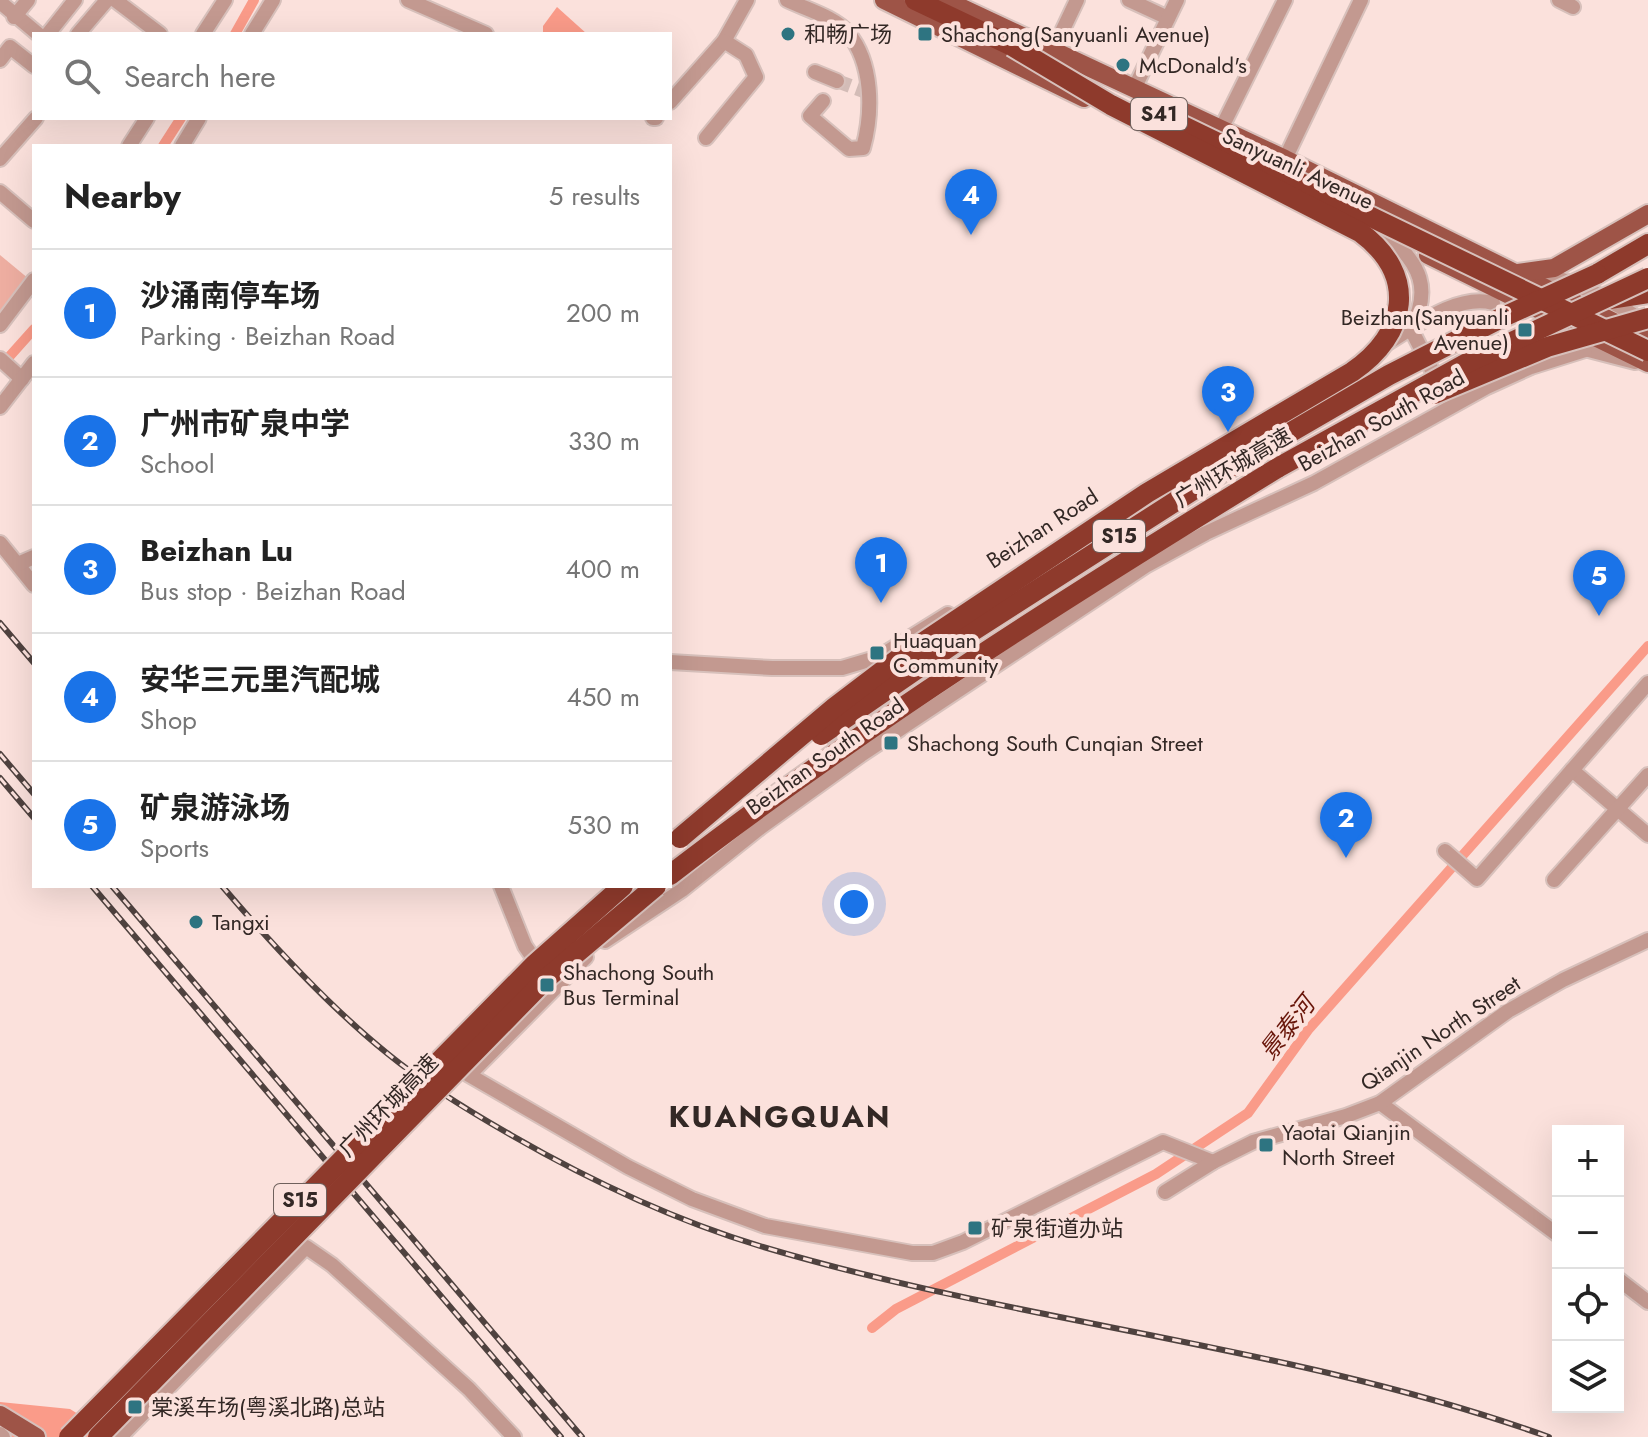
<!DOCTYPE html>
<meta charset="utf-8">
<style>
:root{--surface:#fff;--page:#f2f2f2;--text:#222;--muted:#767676;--line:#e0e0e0;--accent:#1a73e8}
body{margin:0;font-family:Jost,"Noto Sans SC",sans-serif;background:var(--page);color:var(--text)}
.controls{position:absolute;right:24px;bottom:24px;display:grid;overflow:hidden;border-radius:0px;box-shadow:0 8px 32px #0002}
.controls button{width:72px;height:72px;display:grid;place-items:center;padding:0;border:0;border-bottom:2px solid var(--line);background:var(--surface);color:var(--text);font:40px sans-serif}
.you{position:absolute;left:854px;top:904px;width:28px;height:28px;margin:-20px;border:6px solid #fff;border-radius:50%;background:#1a73e8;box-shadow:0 0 0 12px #1a73e833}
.badge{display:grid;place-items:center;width:52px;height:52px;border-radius:50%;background:var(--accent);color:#fff;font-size:26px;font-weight:700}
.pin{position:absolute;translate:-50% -66px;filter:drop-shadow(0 2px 4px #0008)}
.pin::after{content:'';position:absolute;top:42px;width:28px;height:24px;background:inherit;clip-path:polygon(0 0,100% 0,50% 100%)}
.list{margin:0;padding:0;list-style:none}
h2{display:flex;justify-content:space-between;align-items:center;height:104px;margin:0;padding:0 32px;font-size:34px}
h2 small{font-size:26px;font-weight:400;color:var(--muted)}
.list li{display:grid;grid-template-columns:52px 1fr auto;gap:24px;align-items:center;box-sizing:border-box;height:128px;padding:0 32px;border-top:2px solid var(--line)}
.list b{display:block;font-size:30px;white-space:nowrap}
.list p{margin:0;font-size:26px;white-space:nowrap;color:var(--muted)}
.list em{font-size:26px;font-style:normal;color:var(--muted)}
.icon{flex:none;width:44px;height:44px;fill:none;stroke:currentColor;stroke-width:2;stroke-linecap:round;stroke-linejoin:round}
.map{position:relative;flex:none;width:1648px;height:1437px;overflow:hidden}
.search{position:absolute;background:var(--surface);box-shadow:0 8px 32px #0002;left:32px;top:32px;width:640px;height:88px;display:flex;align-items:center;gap:20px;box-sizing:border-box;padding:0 28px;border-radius:0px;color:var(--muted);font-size:30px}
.panel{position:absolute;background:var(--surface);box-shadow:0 8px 32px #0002;left:32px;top:144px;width:640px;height:744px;border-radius:0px}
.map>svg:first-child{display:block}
.green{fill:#eeaea1}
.water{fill:#fa9b89}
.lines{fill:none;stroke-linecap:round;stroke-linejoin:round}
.canal{stroke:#fa9b89;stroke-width:10}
.minor-tunnel{stroke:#d3bcb7;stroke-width:14;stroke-dasharray:14 7;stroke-linecap:butt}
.minor-casing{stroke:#d7c0bb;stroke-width:18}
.major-casing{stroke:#d7c0bb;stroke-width:22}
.highway-casing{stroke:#d7c0bb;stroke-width:24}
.minor{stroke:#c39990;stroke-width:14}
.major{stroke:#9e5447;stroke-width:18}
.highway{stroke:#8e3a2c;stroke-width:20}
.rail-casing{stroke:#4f423f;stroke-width:6}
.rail{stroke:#fbe1dc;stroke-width:3;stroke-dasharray:9;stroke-linecap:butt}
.highway-bridge-casing{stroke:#d7c0bb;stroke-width:24;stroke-linecap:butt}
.highway-bridge{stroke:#8e3a2c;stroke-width:20}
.poi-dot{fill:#2e7481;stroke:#fbe1dc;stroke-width:3}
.labels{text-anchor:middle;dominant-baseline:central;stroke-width:8;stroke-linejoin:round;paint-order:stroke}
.shield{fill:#fbe1dc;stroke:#6f605c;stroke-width:2}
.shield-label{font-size:20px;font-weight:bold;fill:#332825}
.poi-label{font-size:22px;fill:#332825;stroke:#fbe1dc;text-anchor:start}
.street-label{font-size:22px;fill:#332825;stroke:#fbe1dc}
.water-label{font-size:24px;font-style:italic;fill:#681509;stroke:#fbe1dc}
.district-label{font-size:30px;font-weight:bold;letter-spacing:2px;fill:#332825;stroke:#fbe1dc}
</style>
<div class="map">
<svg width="1648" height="1437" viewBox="0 0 1648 1437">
<rect width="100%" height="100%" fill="#fbe1dc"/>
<polygon class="green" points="0,255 29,279 0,312"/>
<g class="water">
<polygon points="557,7 587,34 543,34 543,26"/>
<polygon points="0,1402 70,1409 115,1437 0,1437"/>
</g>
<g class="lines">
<g class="canal">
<polyline points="235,34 254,0"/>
<polyline points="163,146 181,118"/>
<polyline points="1,366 34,329"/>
<polyline points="872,1328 896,1309 1156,1174 1248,1113 1308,1030 1648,646"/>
</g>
<polyline class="minor-tunnel" points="837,81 869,93"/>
<defs>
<g id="minor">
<polyline points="115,0 160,34"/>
<polyline points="408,0 486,34"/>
<path d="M787 0C805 9 835 17 848 33 873 63 873 112 863 148L849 149 810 116 823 101"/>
<polyline points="1129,0 1168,18"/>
<polyline points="1559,0 1573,7"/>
<polyline points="0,2 38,34"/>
<polyline points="14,17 28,0"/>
<polyline points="48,34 75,0"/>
<polyline points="78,34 107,0"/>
<polyline points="203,34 225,0"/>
<polyline points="252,34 273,0"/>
<polyline points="1050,57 1077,0"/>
<polyline points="0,60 10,47 34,66"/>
<polyline points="815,72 837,81"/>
<polyline points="1135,87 1177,0"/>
<polyline points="670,102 724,41 747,0"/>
<polyline points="653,118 656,118"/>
<polyline points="1221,129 1285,0"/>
<polyline points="706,138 756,77 746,55 724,41"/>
<polyline points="129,146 147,118"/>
<polyline points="182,146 199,118"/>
<polyline points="0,159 36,118"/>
<polyline points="1285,159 1361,0"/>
<polyline points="0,192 34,221"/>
<path d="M1388 236C1420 264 1432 289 1411 329"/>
<path d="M1537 274C1569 278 1620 303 1645 324"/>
<polyline points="0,325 34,280"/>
<polyline points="1411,329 1440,386"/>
<path d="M1381 347C1412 329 1456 293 1493 303"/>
<polyline points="1577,347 1635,362"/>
<polyline points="0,359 22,379"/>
<polyline points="0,407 34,363"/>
<polyline points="0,543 34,585"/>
<polyline points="18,564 34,557"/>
<polyline points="670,662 772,668 842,668 879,657 948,614"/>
<polyline points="1572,770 1648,835"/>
<polyline points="1445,851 1477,879 1648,683"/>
<polyline points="1554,880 1648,775"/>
<polyline points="501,886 525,946 540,968"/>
<polyline points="605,941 682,890 761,827 861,755 1147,565 1206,533 1314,483 1487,387 1531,367 1585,350"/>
<polyline points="586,957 469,1075 628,1167 692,1199 765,1226 912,1253 933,1253 963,1242 1163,1142 1213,1162"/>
<polyline points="1380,1103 1558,1235"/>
<polyline points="1165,1192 1213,1162 1253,1142 1346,1116 1380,1103 1508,1011 1563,980 1648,940"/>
<polyline points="1618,1279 1648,1302"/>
<polyline points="0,1434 3,1437"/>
<polyline points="120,1437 306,1247 332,1265 469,1389 514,1437"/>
</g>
<g id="major">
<polyline points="884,0 1084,98"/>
<polyline points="945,0 1285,159 1648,339"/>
<polyline points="1428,255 1648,363"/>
<polyline points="1518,273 1554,268 1648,214"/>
<polyline points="0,1415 36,1437"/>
</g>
<g id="highway">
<polyline points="915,0 1012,46"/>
<polyline points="1597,274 1648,244"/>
<polyline points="1611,299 1648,293"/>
<path d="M670 875C864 725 1070 595 1279 467"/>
</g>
</defs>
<use href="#minor" class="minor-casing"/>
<use href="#major" class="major-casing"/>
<use href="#highway" class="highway-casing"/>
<use href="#minor" class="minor"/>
<use href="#major" class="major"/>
<use href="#highway" class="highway"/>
<defs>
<g id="rail">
<polyline points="0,623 34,663"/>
<polyline points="0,754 34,794"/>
<polyline points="0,778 34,818"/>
<polyline points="92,886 561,1437"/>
<polyline points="112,886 582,1437"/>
<path d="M222 886C269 941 332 1009 388 1054 426 1085 469 1111 511 1135 589 1180 674 1220 760 1246 1020 1324 1294 1345 1549 1437"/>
</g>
</defs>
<use href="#rail" class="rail-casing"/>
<use href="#rail" class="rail"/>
<defs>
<g id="highway-bridge">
<polyline points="1150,110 1648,351"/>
<polyline points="1434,394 1547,347 1648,318"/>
<polyline points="1279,467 1467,363 1648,278"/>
<polyline points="821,735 965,636 1212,478 1389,375 1501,318 1597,274"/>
<path d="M680 838 835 707 898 659 1147 493 1352 372C1408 334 1418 275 1360 232L1111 105 1012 46"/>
<polyline points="69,1437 534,965 623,886"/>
<polyline points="98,1437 547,978 656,886"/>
</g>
</defs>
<use href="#highway-bridge" class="highway-bridge-casing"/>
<use href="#highway-bridge" class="highway-bridge"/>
</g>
<g class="poi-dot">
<circle cx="788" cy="34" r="8"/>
<rect x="917" y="26" width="16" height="16" rx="4"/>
<circle cx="1123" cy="65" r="8"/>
<rect x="1517" y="322" width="16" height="16" rx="4"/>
<rect x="869" y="645" width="16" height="16" rx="4"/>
<rect x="883" y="735" width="16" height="16" rx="4"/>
<circle cx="196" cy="922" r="8"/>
<rect x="539" y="977" width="16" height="16" rx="4"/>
<rect x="1258" y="1137" width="16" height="16" rx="4"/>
<rect x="967" y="1220" width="16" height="16" rx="4"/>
<rect x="127" y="1399" width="16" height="16" rx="4"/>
</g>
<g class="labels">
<g class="shield">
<rect x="1131" y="98" width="56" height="32" rx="6"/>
<rect x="1093" y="520" width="52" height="32" rx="6"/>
<rect x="274" y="1184" width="52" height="32" rx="6"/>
</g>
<g class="shield-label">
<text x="1159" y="114">S41</text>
<text x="1119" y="536">S15</text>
<text x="300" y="1200">S15</text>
</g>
<g class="poi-label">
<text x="804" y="34">和畅广场</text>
<text x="941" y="34">Shachong(Sanyuanli Avenue)</text>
<text x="1139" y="65">McDonald's</text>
<text x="1509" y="317" text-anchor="end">Beizhan(Sanyuanli<tspan x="1509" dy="25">Avenue)</tspan></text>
<text x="893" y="640">Huaquan<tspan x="893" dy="25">Community</tspan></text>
<text x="907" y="743">Shachong South Cunqian Street</text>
<text x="212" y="922">Tangxi</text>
<text x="563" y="972">Shachong South<tspan x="563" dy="25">Bus Terminal</tspan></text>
<text x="1282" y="1132">Yaotai Qianjin<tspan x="1282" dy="25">North Street</tspan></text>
<text x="991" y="1228">矿泉街道办站</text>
<text x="151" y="1407">棠溪车场(粤溪北路)总站</text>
</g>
<g class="street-label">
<text transform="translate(1298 168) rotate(25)">Sanyuanli Avenue</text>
<text transform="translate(1381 420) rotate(-29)">Beizhan South Road</text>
<text transform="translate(1233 467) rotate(-31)">广州环城高速</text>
<text transform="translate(1042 528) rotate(-33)">Beizhan Road</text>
<text transform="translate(825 756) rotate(-35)">Beizhan South Road</text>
<text transform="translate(1440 1033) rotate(-34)">Qianjin North Street</text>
<text transform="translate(388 1105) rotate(-46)">广州环城高速</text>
</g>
<g class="water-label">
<text transform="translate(1287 1028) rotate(-52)">景泰河</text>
</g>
<g class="district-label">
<text x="780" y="1116">KUANGQUAN</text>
</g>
</g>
</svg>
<div class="controls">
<button>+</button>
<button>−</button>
<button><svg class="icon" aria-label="locate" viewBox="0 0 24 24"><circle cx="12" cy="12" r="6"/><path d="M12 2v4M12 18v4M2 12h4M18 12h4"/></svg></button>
<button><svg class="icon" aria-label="layers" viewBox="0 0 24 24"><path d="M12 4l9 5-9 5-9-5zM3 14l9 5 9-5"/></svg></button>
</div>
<div class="you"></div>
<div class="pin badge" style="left:881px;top:603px">1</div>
<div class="pin badge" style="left:1346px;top:858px">2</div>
<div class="pin badge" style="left:1228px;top:432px">3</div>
<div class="pin badge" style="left:971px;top:235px">4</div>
<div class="pin badge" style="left:1599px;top:616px">5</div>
<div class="search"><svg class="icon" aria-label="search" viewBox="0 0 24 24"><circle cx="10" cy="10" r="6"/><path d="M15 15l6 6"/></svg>Search here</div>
<section class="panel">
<h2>Nearby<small>5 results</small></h2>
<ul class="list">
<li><span class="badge">1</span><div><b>沙涌南停车场</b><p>Parking · Beizhan Road</p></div><em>200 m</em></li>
<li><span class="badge">2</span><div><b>广州市矿泉中学</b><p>School</p></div><em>330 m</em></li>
<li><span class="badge">3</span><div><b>Beizhan Lu</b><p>Bus stop · Beizhan Road</p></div><em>400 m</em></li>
<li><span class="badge">4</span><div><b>安华三元里汽配城</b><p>Shop</p></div><em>450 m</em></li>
<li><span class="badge">5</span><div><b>矿泉游泳场</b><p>Sports</p></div><em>530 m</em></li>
</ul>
</section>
</div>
